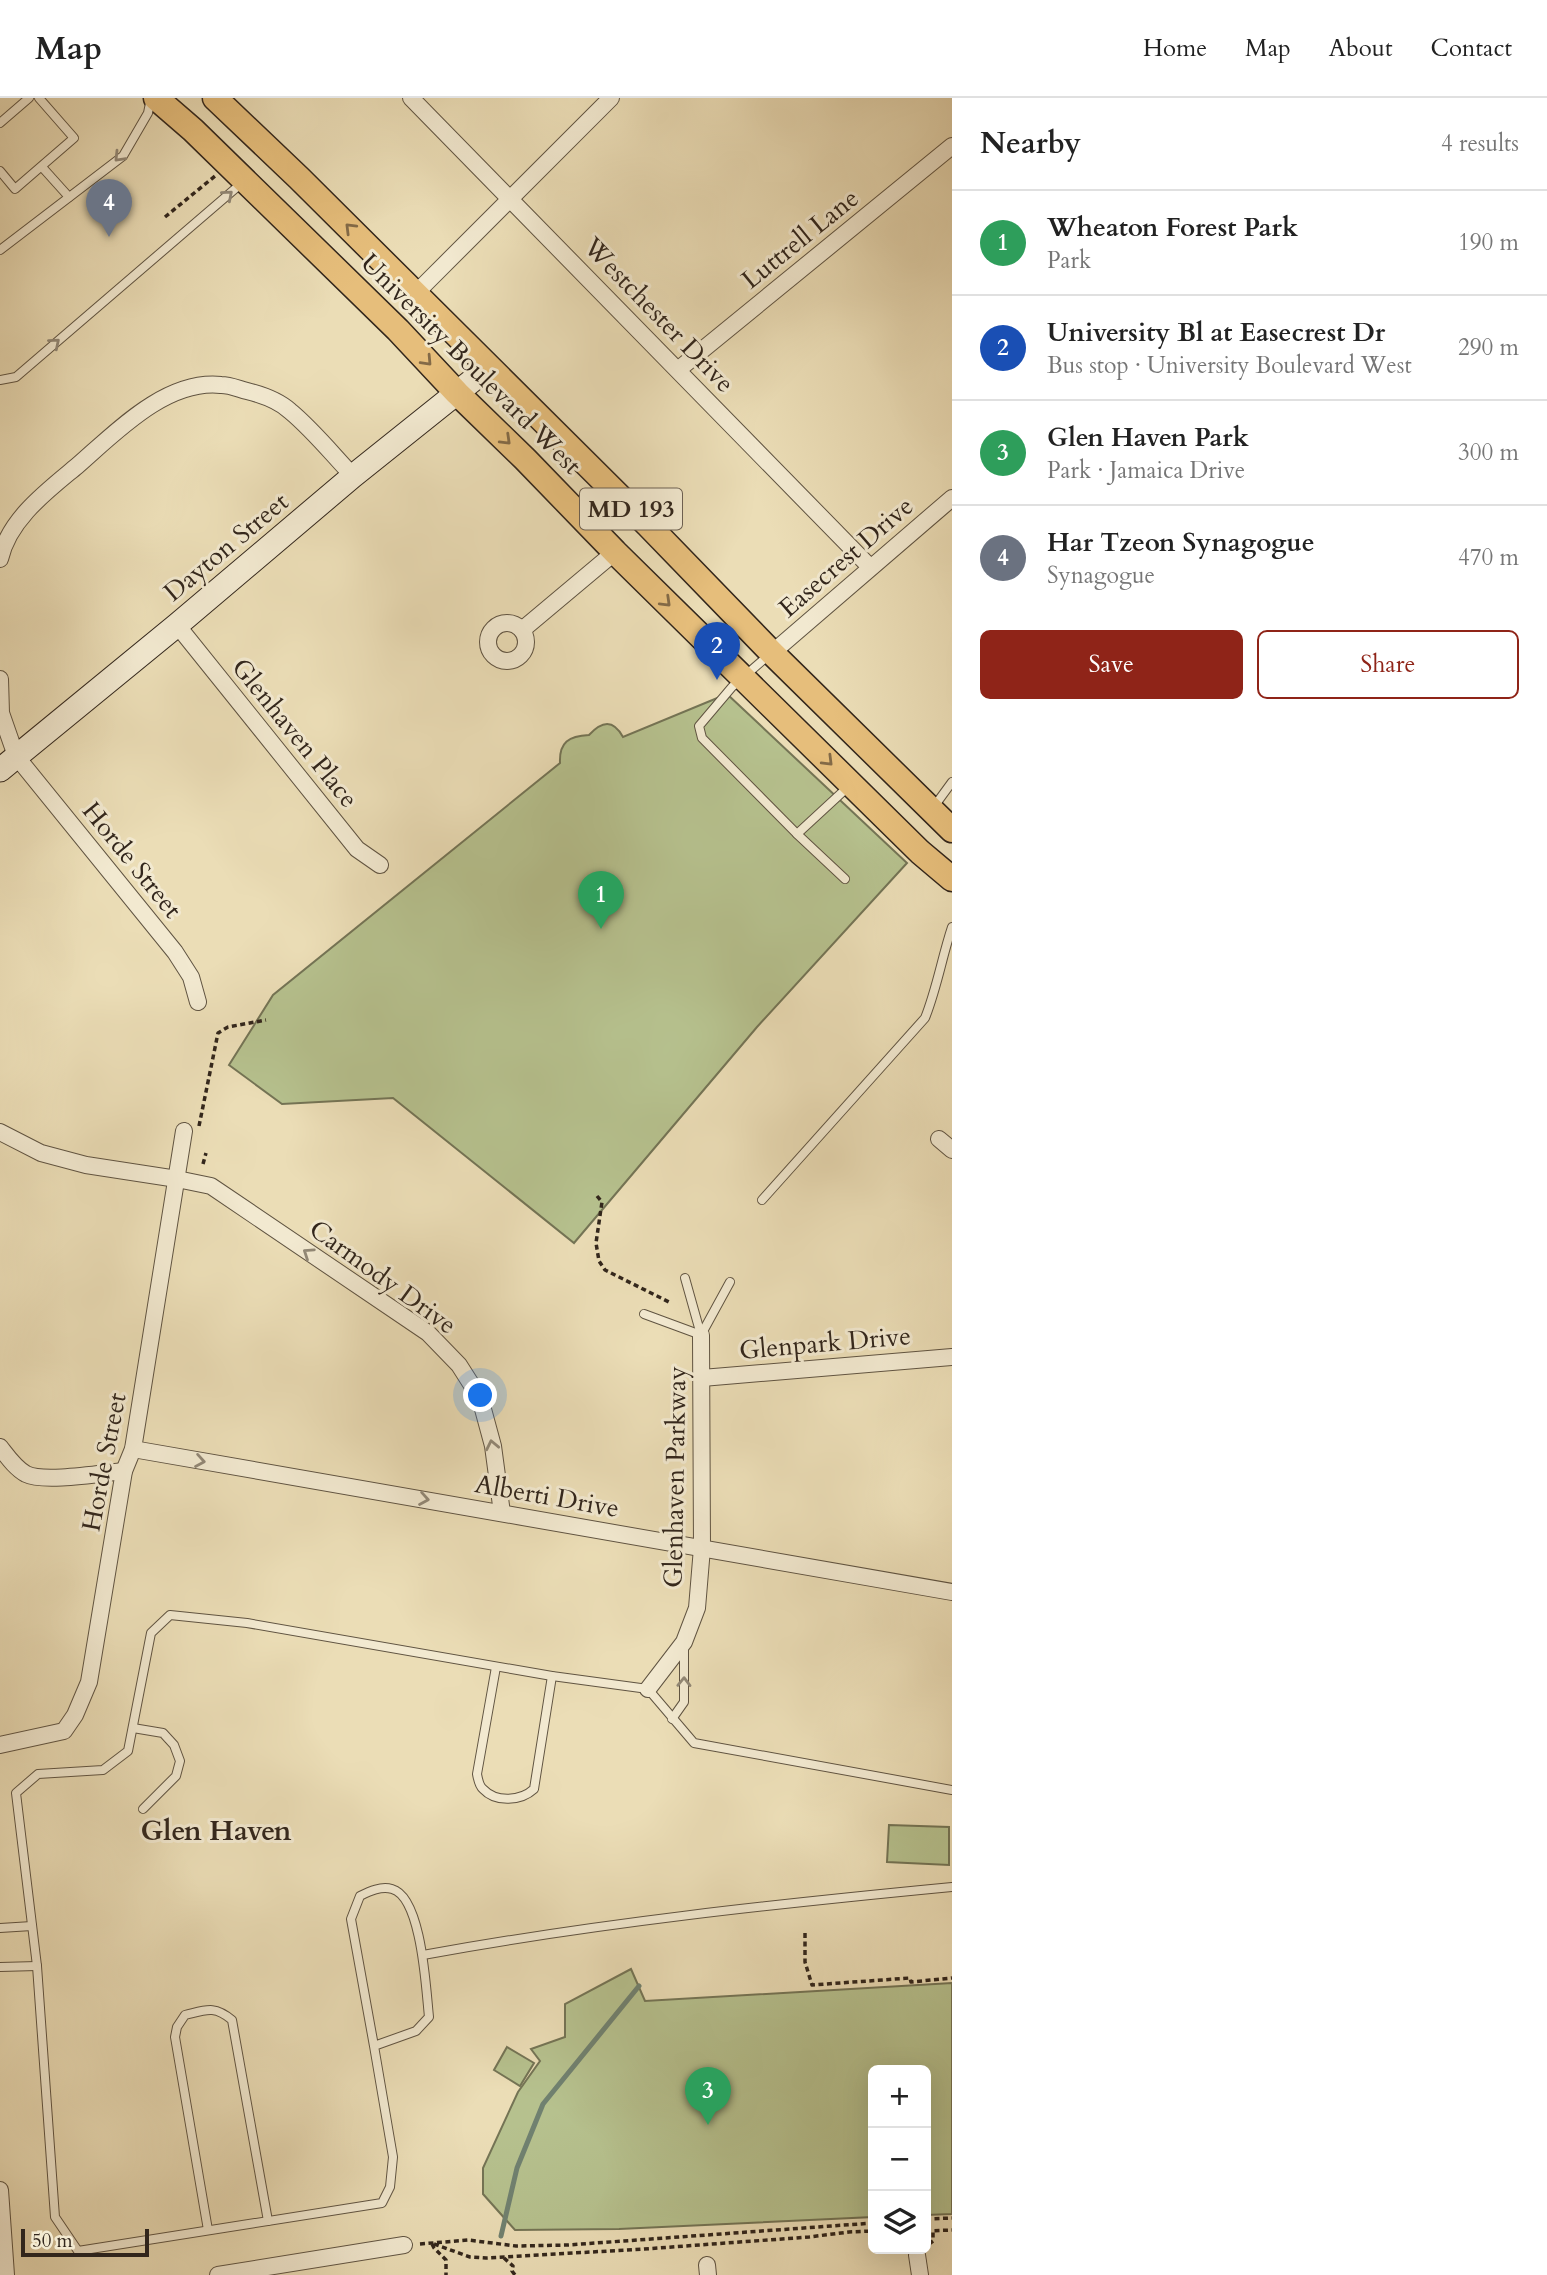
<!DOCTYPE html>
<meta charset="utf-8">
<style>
:root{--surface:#fff;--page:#f6f6f6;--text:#222;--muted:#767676;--line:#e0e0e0;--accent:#8f2418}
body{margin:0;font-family:Cardo,serif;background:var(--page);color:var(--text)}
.controls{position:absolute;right:21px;bottom:21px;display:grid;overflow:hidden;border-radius:10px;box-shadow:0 7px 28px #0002}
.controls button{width:63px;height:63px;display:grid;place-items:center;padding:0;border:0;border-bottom:2px solid var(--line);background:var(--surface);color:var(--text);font:35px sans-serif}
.scale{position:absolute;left:21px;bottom:18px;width:128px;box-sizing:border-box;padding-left:7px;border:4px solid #32261c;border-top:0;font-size:19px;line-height:24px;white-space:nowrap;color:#32261c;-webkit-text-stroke:5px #f2e9d0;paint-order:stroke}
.you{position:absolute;left:481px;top:1298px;width:24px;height:24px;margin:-18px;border:5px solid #fff;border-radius:50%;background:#1a73e8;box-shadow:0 0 0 10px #1a73e833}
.badge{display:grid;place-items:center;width:46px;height:46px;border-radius:50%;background:var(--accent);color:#fff;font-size:23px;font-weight:700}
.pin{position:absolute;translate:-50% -58px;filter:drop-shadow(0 2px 4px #0008)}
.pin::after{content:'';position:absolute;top:37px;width:24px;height:21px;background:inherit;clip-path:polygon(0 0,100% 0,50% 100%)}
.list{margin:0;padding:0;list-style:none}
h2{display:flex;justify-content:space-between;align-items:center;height:91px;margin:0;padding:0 28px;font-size:30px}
h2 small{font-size:23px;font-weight:400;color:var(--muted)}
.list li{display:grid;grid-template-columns:46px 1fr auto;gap:21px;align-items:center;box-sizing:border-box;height:105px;padding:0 28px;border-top:2px solid var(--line)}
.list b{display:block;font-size:26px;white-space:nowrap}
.list p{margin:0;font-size:23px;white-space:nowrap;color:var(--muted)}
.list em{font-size:23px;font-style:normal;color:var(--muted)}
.actions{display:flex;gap:14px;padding:21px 28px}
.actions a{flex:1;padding:16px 0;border:2px solid var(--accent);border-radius:10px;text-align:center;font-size:24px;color:var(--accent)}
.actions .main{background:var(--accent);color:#fff}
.icon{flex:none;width:38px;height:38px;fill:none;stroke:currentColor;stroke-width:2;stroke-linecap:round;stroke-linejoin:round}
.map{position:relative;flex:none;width:952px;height:2177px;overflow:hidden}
header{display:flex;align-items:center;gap:42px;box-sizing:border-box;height:98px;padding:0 35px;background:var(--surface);border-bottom:2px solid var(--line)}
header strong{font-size:33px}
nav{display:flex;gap:38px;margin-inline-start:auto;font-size:24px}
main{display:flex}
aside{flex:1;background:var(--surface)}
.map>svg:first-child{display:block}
.green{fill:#b6c18e;stroke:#747455;stroke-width:2}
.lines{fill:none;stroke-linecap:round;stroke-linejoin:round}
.stream{stroke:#708170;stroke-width:5}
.lane-casing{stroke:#605442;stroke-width:10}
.street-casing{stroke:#605442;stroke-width:18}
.secondary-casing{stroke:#32261c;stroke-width:25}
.primary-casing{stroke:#32261c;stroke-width:27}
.path{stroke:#32261c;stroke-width:3.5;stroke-dasharray:5 3.5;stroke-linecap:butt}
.lane{stroke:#f2e9d0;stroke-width:8}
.street{stroke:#f2e9d0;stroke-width:16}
.secondary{stroke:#f2e9d0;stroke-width:23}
.primary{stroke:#e6be7b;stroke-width:24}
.oneway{stroke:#928876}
.oneway2{stroke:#836a47}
.labels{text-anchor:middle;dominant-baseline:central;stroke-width:6;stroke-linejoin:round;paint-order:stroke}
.shield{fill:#f2e9d0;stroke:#6c6052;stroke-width:2}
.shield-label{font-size:24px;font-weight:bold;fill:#32261c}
.street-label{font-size:26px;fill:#32261c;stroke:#f2e9d0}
.neighbourhood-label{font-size:28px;font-weight:bold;fill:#32261c;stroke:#f2e9d0}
</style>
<header>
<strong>Map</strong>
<nav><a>Home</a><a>Map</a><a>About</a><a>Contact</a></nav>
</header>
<main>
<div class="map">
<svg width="952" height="2177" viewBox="0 0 952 2177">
<rect width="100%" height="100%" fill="#ebddb6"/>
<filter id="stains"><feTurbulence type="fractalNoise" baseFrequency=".00286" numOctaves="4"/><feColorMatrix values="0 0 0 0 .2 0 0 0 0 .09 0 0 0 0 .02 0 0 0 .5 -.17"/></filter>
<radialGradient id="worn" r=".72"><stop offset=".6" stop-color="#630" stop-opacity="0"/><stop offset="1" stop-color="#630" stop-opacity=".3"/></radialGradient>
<g class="green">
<path d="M727 596 907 765 757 929 574 1145 393 1000 282 1006 229 967 273 897 560 665C559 644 569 638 589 637 602 623 613 621 623 639Z"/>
<polygon points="889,1727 949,1729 949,1767 887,1764"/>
<polygon points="631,1871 645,1903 952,1885 952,2116 926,2117 926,1972 873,1972 873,2119 619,2131 515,2132 483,2096 483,2070 518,1994 540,1963 531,1951 565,1939 565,1906"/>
<polygon points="507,1949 534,1965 520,1988 494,1972"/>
</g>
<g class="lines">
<polyline class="stream" points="501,2138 517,2070 543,2006 639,1888"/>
<defs>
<g id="lane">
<polyline points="0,25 29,0"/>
<polyline points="42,69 69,99"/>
<polyline points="0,73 15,91 74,40 39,0"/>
<polyline points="0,152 123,58 148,15 151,0"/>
<polyline points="0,282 16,279 243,84"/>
<polyline points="770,556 732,589 699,628 702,640 797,736 849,688"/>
<polyline points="933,710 952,684"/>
<polyline points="797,736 845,781"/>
<path d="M762 1102 925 920C937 890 942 859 952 829"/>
<polyline points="685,1180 701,1237"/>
<polyline points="644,1216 701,1237"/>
<polyline points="701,1237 730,1184"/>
<path d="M496 1569 477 1676C478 1681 479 1688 483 1691 496 1705 521 1703 534 1691L552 1578"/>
<polyline points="672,1621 684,1604 684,1547"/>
<polyline points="133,1630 163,1635 174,1647 180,1663 176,1678 143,1711"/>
<polyline points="0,1830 32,1828"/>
<path d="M423 1857C598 1825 775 1806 952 1789"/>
<polyline points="0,1869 37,1868"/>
<path d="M374 1948 351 1821 360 1798C370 1793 381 1788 392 1791 422 1799 426 1892 429 1919L416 1933 374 1948 393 2059 390 2089 382 2105 78 2153 55 2119 37 1868 16 1695 38 1676 103 1672 128 1653 151 1535 170 1517 247 1525 552 1578 648 1591 694 1645 952 1692"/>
<path d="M208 2132 175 1939 177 1929 185 1917C206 1912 214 1907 232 1922L268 2123"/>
</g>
<g id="street">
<polyline points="411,0 870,469"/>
<polyline points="415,196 611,0"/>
<polyline points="679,271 952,48"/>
<path d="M0 461C9 421 47 393 77 368 115 335 166 281 221 287 230 287 239 291 247 293 263 297 278 302 290 313 313 332 333 357 353 378"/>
<circle cx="507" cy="544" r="19"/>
<polyline points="177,527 357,751 380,767"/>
<polyline points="522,532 615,454"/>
<polyline points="772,555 952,400"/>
<polyline points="0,581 1,615 16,658 175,854 191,879 198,904"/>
<polyline points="0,1034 41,1055 86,1067 177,1081 211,1088 428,1235 459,1267 480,1300 493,1348 502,1415"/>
<polyline points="939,1041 952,1052"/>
<polyline points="702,1280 952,1259"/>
<path d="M0 1349C7 1358 15 1370 26 1376 44 1385 102 1375 124 1373"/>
<polyline points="133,1351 952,1494"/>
<polyline points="648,1591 684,1544 697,1510 702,1450 701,1237"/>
<polyline points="0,1647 64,1633 75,1617 89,1584 124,1373 133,1351 184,1033"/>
<polyline points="0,2092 6,2177"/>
<polyline points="917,2157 920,2177"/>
<polyline points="707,2167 708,2177"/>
<polyline points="218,2177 404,2147"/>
</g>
<polyline id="secondary" points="0,672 177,527 353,378 488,270"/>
<g id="primary">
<polyline points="156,0 193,32 398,232 457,295 525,361 615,454 920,754 952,781"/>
<polyline points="215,0 299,80 648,427 772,555 952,732"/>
</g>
</defs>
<use href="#lane" class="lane-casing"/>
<use href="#street" class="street-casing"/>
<use href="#secondary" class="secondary-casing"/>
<use href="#primary" class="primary-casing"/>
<g class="path">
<polyline points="165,119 215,78"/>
<polyline points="199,1028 218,935 228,929 266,922"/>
<polyline points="203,1066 206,1055"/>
<polyline points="597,1098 602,1104 596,1145 599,1163 605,1172 669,1204"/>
<polyline points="805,1835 805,1864 812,1887 910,1880 911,1884 952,1880"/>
<polyline points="926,2121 952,2120"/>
<polyline points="926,2133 952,2132"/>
<polyline points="420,2146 468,2142 516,2148 568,2147 873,2125"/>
<polyline points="432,2146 434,2150 446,2162 446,2177"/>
<polyline points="434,2146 470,2159 486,2160 644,2151 809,2139 849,2134 873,2133"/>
<polyline points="929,2146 933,2143 933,2133"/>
<polyline points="504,2160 513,2168 512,2173 515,2177"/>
</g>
<use href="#lane" class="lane"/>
<use href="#street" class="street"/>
<use href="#secondary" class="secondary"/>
<use href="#primary" class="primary"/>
</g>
<defs><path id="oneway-chevron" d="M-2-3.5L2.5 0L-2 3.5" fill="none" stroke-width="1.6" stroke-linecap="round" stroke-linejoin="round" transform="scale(1.75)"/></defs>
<g class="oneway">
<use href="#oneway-chevron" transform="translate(119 59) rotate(134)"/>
<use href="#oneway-chevron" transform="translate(228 97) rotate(-41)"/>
<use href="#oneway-chevron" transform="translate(55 245) rotate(-40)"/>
<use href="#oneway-chevron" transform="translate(308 1155) rotate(-146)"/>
<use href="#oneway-chevron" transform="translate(492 1347) rotate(-102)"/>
<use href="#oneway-chevron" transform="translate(200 1363) rotate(10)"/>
<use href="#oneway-chevron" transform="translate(424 1401) rotate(10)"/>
<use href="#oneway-chevron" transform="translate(684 1584) rotate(-89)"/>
</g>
<g class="oneway2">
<use href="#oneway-chevron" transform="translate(350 130) rotate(-135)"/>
<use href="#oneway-chevron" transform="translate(427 263) rotate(47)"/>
<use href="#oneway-chevron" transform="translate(506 342) rotate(44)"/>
<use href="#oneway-chevron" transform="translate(666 504) rotate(44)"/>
<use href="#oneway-chevron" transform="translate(828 663) rotate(45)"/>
</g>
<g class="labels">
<rect class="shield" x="580" y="390.5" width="102" height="41" rx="5"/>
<g class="shield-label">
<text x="631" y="411">MD 193</text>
</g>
<g class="street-label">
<text transform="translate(800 141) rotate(-39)">Luttrell Lane</text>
<text transform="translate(659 217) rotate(46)">Westchester Drive</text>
<text transform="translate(471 266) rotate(45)">University Boulevard West</text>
<text transform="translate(226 449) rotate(-40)">Dayton Street</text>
<text transform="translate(846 459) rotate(-41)">Easecrest Drive</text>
<text transform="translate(295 635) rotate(51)">Glenhaven Place</text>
<text transform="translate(132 762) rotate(51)">Horde Street</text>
<text transform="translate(383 1179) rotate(36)">Carmody Drive</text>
<text transform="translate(825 1245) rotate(-5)">Glenpark Drive</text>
<text transform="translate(104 1364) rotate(-79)">Horde Street</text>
<text transform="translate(675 1379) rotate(-89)">Glenhaven Parkway</text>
<text transform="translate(547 1398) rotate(10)">Alberti Drive</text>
</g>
<g class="neighbourhood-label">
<text x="216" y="1733">Glen Haven</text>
</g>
</g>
<rect width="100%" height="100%" filter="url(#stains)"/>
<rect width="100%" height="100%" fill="url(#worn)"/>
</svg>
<div class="controls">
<button>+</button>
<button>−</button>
<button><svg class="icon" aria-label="layers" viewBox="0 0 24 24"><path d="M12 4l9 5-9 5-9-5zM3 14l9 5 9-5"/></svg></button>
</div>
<div class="scale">50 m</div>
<div class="you"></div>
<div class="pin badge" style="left:601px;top:831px;background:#2e9e5b">1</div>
<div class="pin badge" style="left:717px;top:582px;background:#1a4fb4">2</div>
<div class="pin badge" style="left:708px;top:2027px;background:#2e9e5b">3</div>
<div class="pin badge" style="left:109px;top:139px;background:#6b7280">4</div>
</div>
<aside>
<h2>Nearby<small>4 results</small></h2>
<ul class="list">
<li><span class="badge" style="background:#2e9e5b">1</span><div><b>Wheaton Forest Park</b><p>Park</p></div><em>190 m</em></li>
<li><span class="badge" style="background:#1a4fb4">2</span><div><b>University Bl at Easecrest Dr</b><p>Bus stop · University Boulevard West</p></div><em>290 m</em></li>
<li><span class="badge" style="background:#2e9e5b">3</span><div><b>Glen Haven Park</b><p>Park · Jamaica Drive</p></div><em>300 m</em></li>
<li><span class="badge" style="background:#6b7280">4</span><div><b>Har Tzeon Synagogue</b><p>Synagogue</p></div><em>470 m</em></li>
</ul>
<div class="actions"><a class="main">Save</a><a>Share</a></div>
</aside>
</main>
